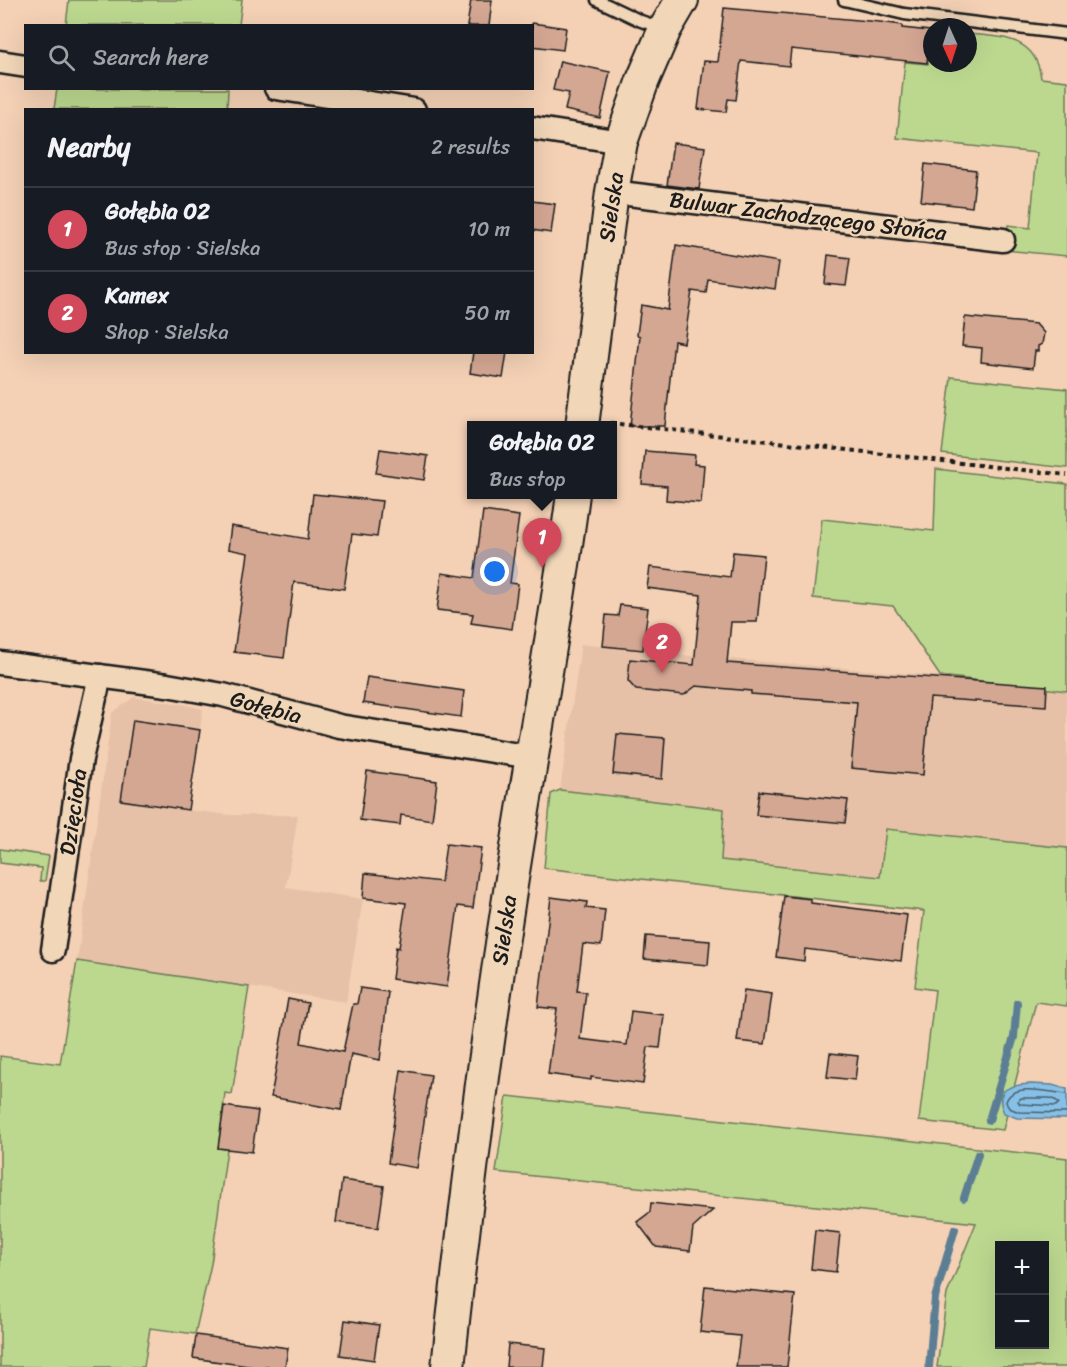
<!DOCTYPE html>
<meta charset="utf-8">
<style>
:root{--surface:#171b24;--page:#20242c;--text:#f1f3f6;--muted:#9ea1a6;--line:#363941;--accent:#d1495b}
body{margin:0;font-family:Sriracha,sans-serif;background:var(--page);color:var(--text)}
.controls{position:absolute;right:18px;bottom:18px;display:grid;overflow:hidden;border-radius:0px;box-shadow:0 6px 24px #0002}
.controls button{width:54px;height:54px;display:grid;place-items:center;padding:0;border:0;border-bottom:2px solid var(--line);background:var(--surface);color:var(--text);font:30px sans-serif}
.compass{position:absolute;left:923px;top:18px;width:54px;height:54px;border-radius:50%;background:var(--surface);box-shadow:0 6px 24px #0002;rotate:177deg}
.you{position:absolute;left:495px;top:572px;width:21px;height:21px;margin:-15px;border:4px solid #fff;border-radius:50%;background:#1a73e8;box-shadow:0 0 0 9px #1a73e833}
.badge{display:grid;place-items:center;width:39px;height:39px;border-radius:50%;background:var(--accent);color:#fff;font-size:20px;font-weight:700}
.pin{position:absolute;translate:-50% -50px;filter:drop-shadow(0 2px 3px #0008)}
.pin::after{content:'';position:absolute;top:32px;width:21px;height:18px;background:inherit;clip-path:polygon(0 0,100% 0,50% 100%)}
.popup{position:absolute;left:467px;top:421px;width:150px;height:78px;box-sizing:border-box;display:grid;place-content:center;border-radius:0px;background:var(--surface);filter:drop-shadow(0 2px 4px #0005);font-size:20px;white-space:nowrap;color:var(--muted)}
.popup b{font-size:22px;color:var(--text)}
.popup::after{content:'';position:absolute;left:50%;top:100%;margin-left:-12px;border:12px solid transparent;border-top-color:var(--surface)}
.list{margin:0;padding:0;list-style:none}
h2{display:flex;justify-content:space-between;align-items:center;height:78px;margin:0;padding:0 24px;font-size:26px}
h2 small{font-size:20px;font-weight:400;color:var(--muted)}
.list li{display:grid;grid-template-columns:39px 1fr auto;gap:18px;align-items:center;box-sizing:border-box;height:84px;padding:0 24px;border-top:2px solid var(--line)}
.list b{display:block;font-size:22px;white-space:nowrap}
.list p{margin:0;font-size:20px;white-space:nowrap;color:var(--muted)}
.list em{font-size:20px;font-style:normal;color:var(--muted)}
.icon{flex:none;width:33px;height:33px;fill:none;stroke:currentColor;stroke-width:2;stroke-linecap:round;stroke-linejoin:round}
.map{position:relative;flex:none;width:1067px;height:1367px;overflow:hidden}
.search{position:absolute;background:var(--surface);box-shadow:0 6px 24px #0002;left:24px;top:24px;width:510px;height:66px;display:flex;align-items:center;gap:15px;box-sizing:border-box;padding:0 21px;border-radius:0px;color:var(--muted);font-size:22px}
.panel{position:absolute;background:var(--surface);box-shadow:0 6px 24px #0002;left:24px;top:108px;width:510px;height:246px;border-radius:0px}
.map>svg:first-child{display:block}
.built{fill:#e6c1a8}
.green{fill:#bcd88f;stroke:#6c7a56;stroke-width:1.5;fill-rule:evenodd}
.water{fill:#87c0e6;stroke:#5c7e95;stroke-width:1.5}
.lines{fill:none;stroke-linecap:round;stroke-linejoin:round}
.shore{stroke:#475e6d;stroke-width:1.5}
.stream{stroke:#5c7e95;stroke-width:8}
.building{fill:#d4a793;stroke:#1c1c1c;stroke-width:1.5}
.lane-casing{stroke:#1c1c1c;stroke-width:15}
.street-casing{stroke:#1c1c1c;stroke-width:27}
.secondary-casing{stroke:#1c1c1c;stroke-width:36}
.path{stroke:#1c1c1c;stroke-width:4;stroke-dasharray:4.5 4.5;stroke-linecap:butt}
.lane{stroke:#f1d6b8;stroke-width:10}
.street{stroke:#f1d6b8;stroke-width:22}
.secondary{stroke:#f1d6b8;stroke-width:32}
.labels{text-anchor:middle;dominant-baseline:central;stroke-width:4.5;stroke-linejoin:round;paint-order:stroke}
.street-label{font-size:22px;fill:#1c1c1c;stroke:#f1d6b8}
</style>
<div class="map">
<svg width="1067" height="1367" viewBox="0 0 1067 1367">
<rect width="100%" height="100%" fill="#f4d1b5"/>
<filter id="ink" filterUnits="userSpaceOnUse"><feTurbulence type="fractalNoise" baseFrequency=".0167" numOctaves="2"/><feDisplacementMap in="SourceGraphic" scale="12" xChannelSelector="R" yChannelSelector="G"/><feConvolveMatrix kernelMatrix="1 2 1 2 8 2 1 2 1" color-interpolation-filters="sRGB"/></filter>
<g filter="url(#ink)">
<g class="built">
<polygon points="581,644 655,653 940,676 1067,691 1067,848 886,829 880,877 721,860 724,810 560,790"/>
<polygon points="134,697 182,704 203,709 188,810 230,815 298,815 286,887 363,899 346,1002 77,961 112,713"/>
</g>
<g class="green">
<polygon points="69,0 242,0 239,25 66,25"/>
<path d="M932 29V63H968V34C1001 37 1036 36 1041 78L1067 81V256L1005 250 1008 225 1030 228 1037 153 897 138 905 62 928 64Z"/>
<polygon points="57,89 228,89 227,109 54,109"/>
<polygon points="951,377 1067,389 1067,468 942,454"/>
<polygon points="936,469 1067,484 1067,691 940,676 893,606 813,598 822,519 934,531"/>
<polygon points="560,790 724,809 721,860 880,877 886,829 1067,848 1067,1006 1036,1002 1003,1130 919,1121 935,990 915,987 924,911 544,868 551,794"/>
<polygon points="0,849 49,856 45,881 40,881 41,868 0,863"/>
<polygon points="77,961 249,987 232,1094 225,1093 218,1148 227,1149 211,1264 195,1334 150,1328 144,1367 0,1367 0,1056 60,1064"/>
<path d="M507 1096 1067 1158V1367H937L947 1294 976 1223 496 1172ZM1000 1246H1044V1344H1000Z"/>
</g>
<path class="water" d="M1031 1084 1052 1085 1067 1089V1119L1017 1118 1004 1113C993 1088 1011 1085 1031 1084Z"/>
<g class="lines">
<g class="shore">
<path d="M1067 1094C1051 1093 1012 1081 1006 1102L1009 1108 1019 1112 1067 1113"/>
<polygon points="1021,1098 1050,1098 1057,1101 1059,1103 1056,1106 1020,1104 1018,1101"/>
</g>
<g class="stream">
<polyline points="989,1120 1014,1037 1017,1003"/>
<polyline points="964,1198 978,1154"/>
<polyline points="929,1367 935,1298 955,1229"/>
</g>
</g>
<g class="building">
<polygon points="471,0 492,0 489,26 467,26"/>
<polygon points="724,8 880,22 902,25 902,28 930,31 927,63 791,49 789,66 741,61 736,100 728,99 726,112 698,109 704,61 718,62"/>
<polygon points="532,23 566,28 563,50 532,46"/>
<polygon points="560,61 610,72 600,118 565,110 569,93 553,90"/>
<polygon points="673,143 705,147 699,189 667,185"/>
<polygon points="925,164 976,170 972,207 921,201"/>
<polygon points="532,201 555,204 551,233 532,230"/>
<polygon points="676,245 779,262 775,289 708,279 706,293 692,291 684,343 674,341 665,426 630,426 640,336 637,335 641,305 668,310"/>
<polygon points="828,255 850,258 846,286 825,284"/>
<polygon points="965,317 1036,324 1044,333 1042,344 1038,346 1038,351 1035,351 1033,368 981,362 982,348 962,346"/>
<polygon points="473,352 507,352 503,378 470,373"/>
<polygon points="380,449 428,456 424,480 376,473"/>
<polygon points="645,451 695,455 694,464 704,465 701,503 666,500 667,486 642,484"/>
<polygon points="313,494 382,501 377,537 352,534 344,589 294,582 284,658 234,652 248,553 228,549 231,526 308,539"/>
<polygon points="483,511 519,516 510,583 518,584 512,629 471,623 473,614 437,610 442,573 474,578"/>
<polygon points="733,552 764,555 757,622 731,622 727,663 1047,686 1046,706 930,698 923,775 851,768 857,702 751,694 751,691 696,686 684,695 636,690 628,681 630,659 694,665 701,595 647,588 650,567 730,577"/>
<polygon points="620,605 648,608 643,650 603,646 606,615 618,616"/>
<polygon points="367,677 464,691 461,717 363,703"/>
<polygon points="133,720 200,730 188,810 121,800"/>
<polygon points="617,734 665,738 662,779 613,774"/>
<polygon points="367,771 437,781 432,820 401,815 400,825 360,820"/>
<polygon points="759,791 848,800 845,823 756,815"/>
<polygon points="446,844 481,848 473,908 458,906 447,987 392,979 396,947 399,948 406,903 363,898 365,873 441,882"/>
<polygon points="784,896 811,899 811,903 907,915 901,961 805,949 804,961 776,957"/>
<polygon points="551,897 587,902 586,908 605,910 601,946 583,944 577,991 586,992 580,1039 627,1045 631,1011 664,1015 660,1048 648,1047 643,1084 591,1077 591,1080 548,1074 557,1009 538,1007"/>
<polygon points="646,936 710,941 708,965 644,959"/>
<polygon points="360,988 388,992 380,1060 351,1054 341,1110 271,1097 288,999 308,1003 301,1043 343,1052 353,1004 357,1004"/>
<polygon points="744,990 772,994 765,1044 737,1041"/>
<polygon points="830,1053 858,1056 855,1080 827,1077"/>
<polygon points="401,1070 431,1075 417,1168 388,1163"/>
<polygon points="224,1106 258,1111 252,1152 218,1148"/>
<polygon points="342,1180 384,1186 378,1228 336,1222"/>
<polygon points="651,1203 713,1210 693,1228 690,1251 656,1247 637,1222 650,1212"/>
<polygon points="815,1230 840,1233 836,1272 811,1269"/>
<polygon points="705,1286 795,1295 787,1367 736,1367 740,1336 700,1332"/>
<polygon points="345,1320 379,1325 374,1360 340,1355"/>
<polygon points="196,1335 288,1348 285,1367 255,1367 193,1358"/>
<polygon points="508,1344 545,1348 543,1367 506,1367"/>
</g>
<g class="lines">
<defs>
<g id="lane">
<polyline points="597,0 641,21 662,28"/>
<polyline points="844,0 904,14 1067,34"/>
</g>
<g id="street">
<polyline points="0,62 26,66"/>
<polyline points="276,88 414,110"/>
<polyline points="532,128 621,142"/>
<polyline points="612,192 1003,240"/>
<polyline points="0,663 167,685 223,695 339,726 531,757"/>
<polyline points="53,950 81,759 100,676"/>
</g>
<g id="secondary">
<polyline points="582,426 612,192 621,142 643,80 665,29 682,0"/>
<path d="M448 1367C465 1206 486 1045 511 885 531 755 556 625 573 494"/>
</g>
</defs>
<use href="#lane" class="lane-casing"/>
<use href="#street" class="street-casing"/>
<use href="#secondary" class="secondary-casing"/>
<polyline class="path" points="610,423 1067,475"/>
<use href="#lane" class="lane"/>
<use href="#street" class="street"/>
<use href="#secondary" class="secondary"/>
</g>
</g>
<g class="labels">
<g class="street-label">
<text transform="translate(611 207) rotate(-82)">Sielska</text>
<text transform="translate(808 216) rotate(7)">Bulwar Zachodzącego Słońca</text>
<text transform="translate(266 707) rotate(15)">Gołębia</text>
<text transform="translate(73 812) rotate(-82)">Dzięcioła</text>
<text transform="translate(504 930) rotate(-82)">Sielska</text>
</g>
</g>
</svg>
<div class="controls">
<button>+</button>
<button>−</button>
</div>
<svg class="compass" viewBox="-18 -18 36 36"><path d="M0-13l5 13h-10z" fill="#e53935"/><path d="M0 13l5-13h-10z" fill="#9ea1a6"/></svg>
<div class="you"></div>
<div class="pin badge" style="left:542px;top:568px">1</div>
<div class="popup"><b>Gołębia 02</b>Bus stop</div>
<div class="pin badge" style="left:662px;top:673px">2</div>
<div class="search"><svg class="icon" aria-label="search" viewBox="0 0 24 24"><circle cx="10" cy="10" r="6"/><path d="M15 15l6 6"/></svg>Search here</div>
<section class="panel">
<h2>Nearby<small>2 results</small></h2>
<ul class="list">
<li><span class="badge">1</span><div><b>Gołębia 02</b><p>Bus stop · Sielska</p></div><em>10 m</em></li>
<li><span class="badge">2</span><div><b>Kamex</b><p>Shop · Sielska</p></div><em>50 m</em></li>
</ul>
</section>
</div>
